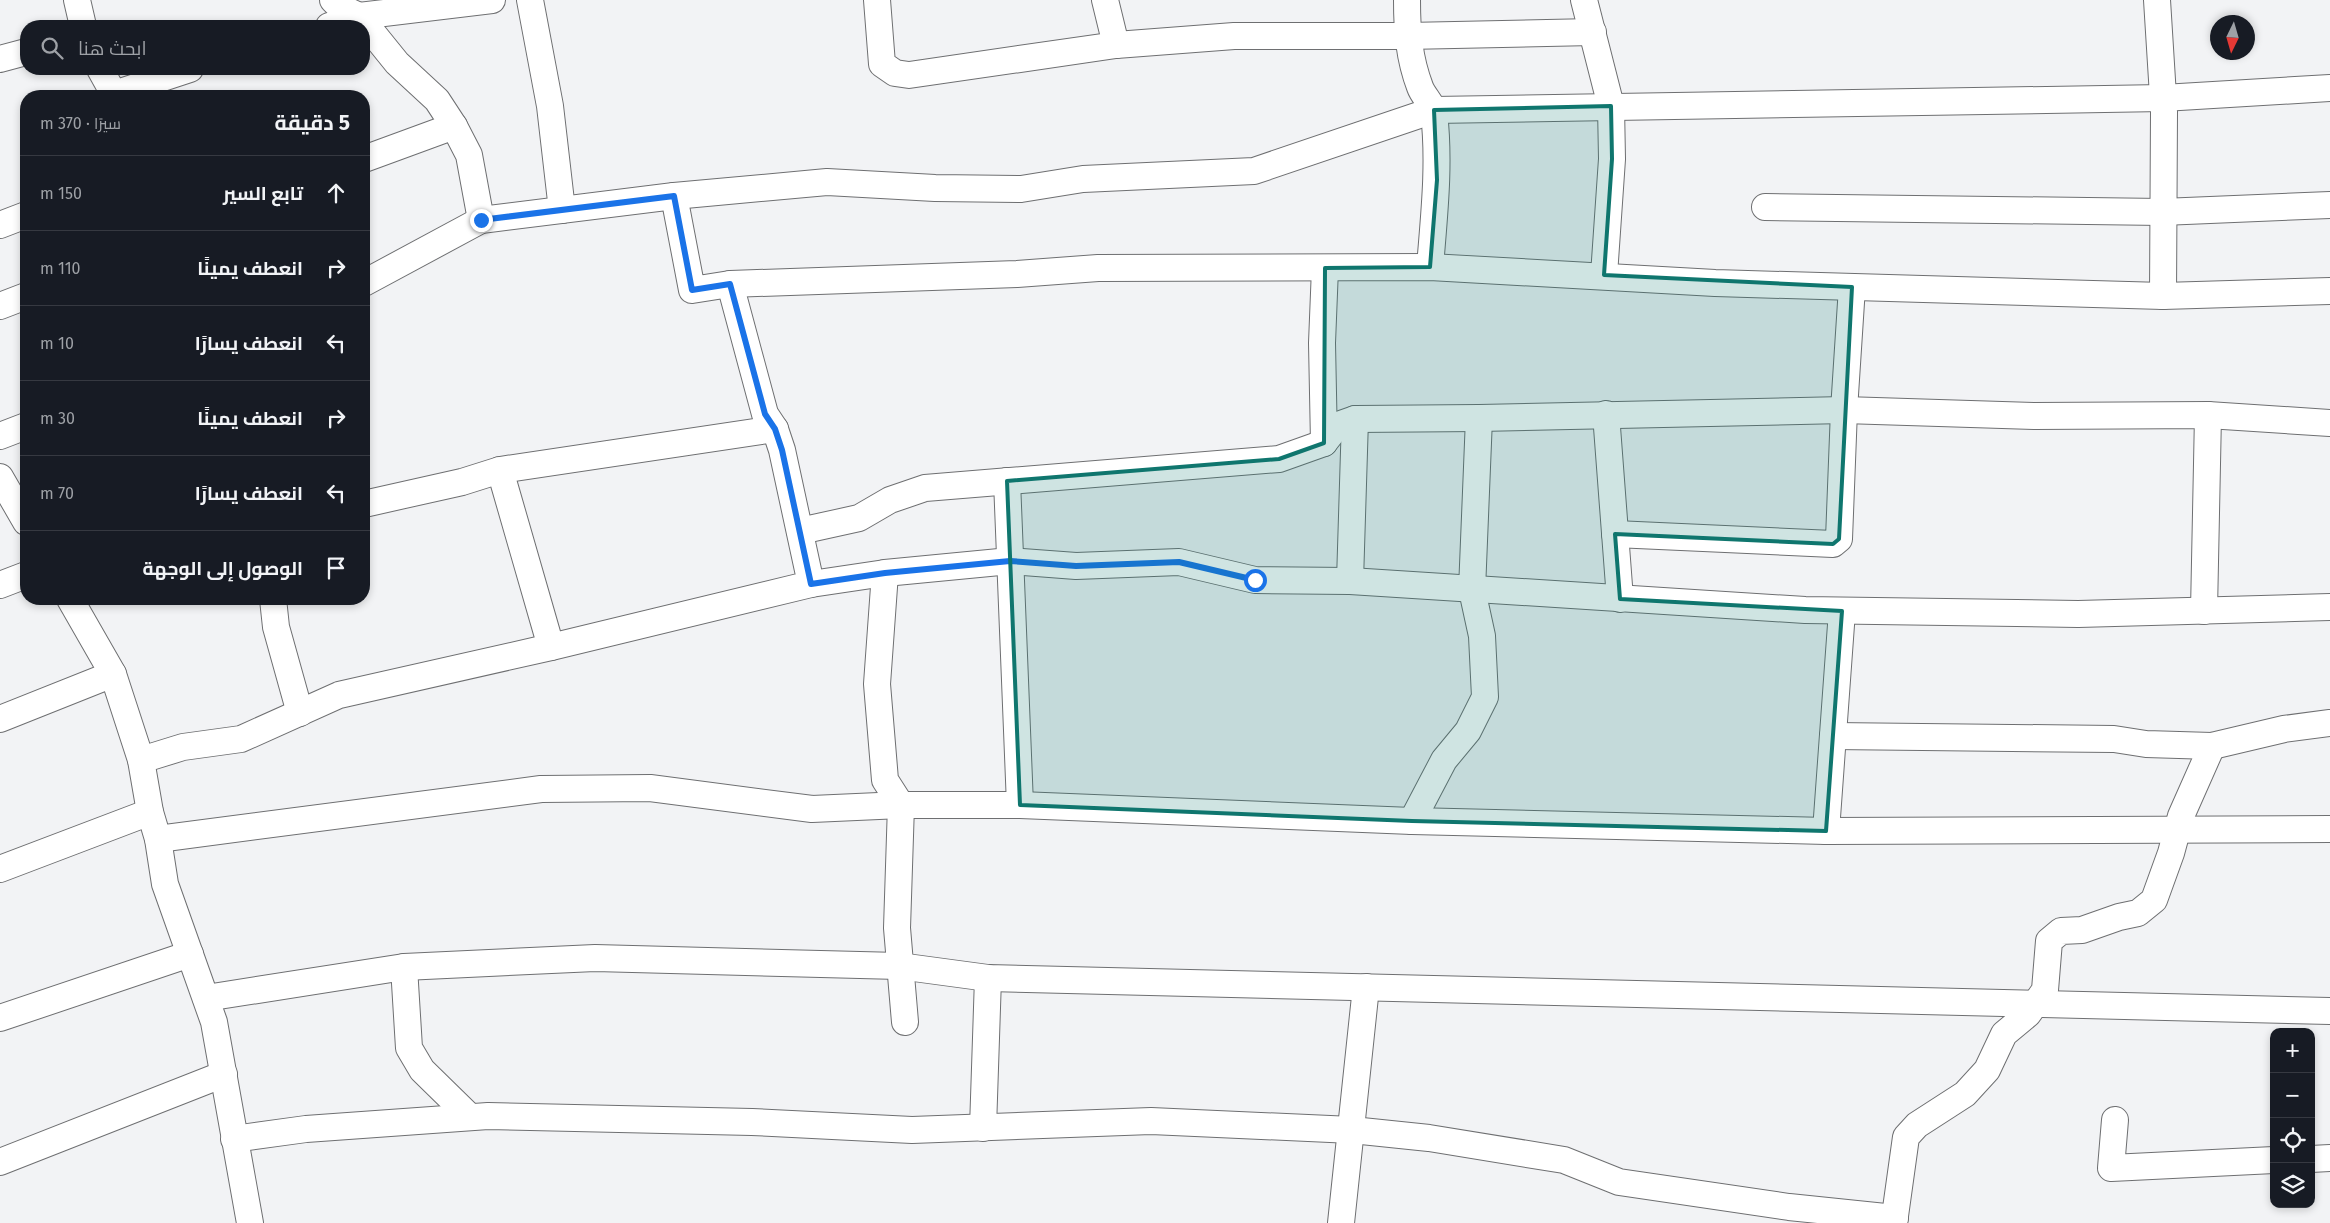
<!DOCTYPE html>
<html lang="ar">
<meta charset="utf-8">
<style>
:root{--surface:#171b24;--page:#20242c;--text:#f1f3f6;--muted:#9ea1a6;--line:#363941}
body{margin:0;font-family:"Fira Sans",Cairo,sans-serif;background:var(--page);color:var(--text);direction:rtl}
.controls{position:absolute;right:15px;bottom:15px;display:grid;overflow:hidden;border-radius:10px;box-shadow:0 2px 8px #0003}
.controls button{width:45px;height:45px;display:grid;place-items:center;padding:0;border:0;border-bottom:1px solid var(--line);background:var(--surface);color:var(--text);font:25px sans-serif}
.compass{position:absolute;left:2210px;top:15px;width:45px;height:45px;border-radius:50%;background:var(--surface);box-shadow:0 2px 8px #0003;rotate:185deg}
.stop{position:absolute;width:15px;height:15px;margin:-11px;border:4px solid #1a73e8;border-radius:50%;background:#fff}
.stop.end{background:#1a73e8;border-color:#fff;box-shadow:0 1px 5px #0008}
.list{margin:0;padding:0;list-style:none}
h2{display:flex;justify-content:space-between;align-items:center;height:65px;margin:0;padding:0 20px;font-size:21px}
h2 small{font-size:16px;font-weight:400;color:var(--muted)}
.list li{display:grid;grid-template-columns:32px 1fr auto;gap:15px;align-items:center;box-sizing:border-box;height:75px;padding:0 20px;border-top:1px solid var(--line)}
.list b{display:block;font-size:19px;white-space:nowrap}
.list em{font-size:16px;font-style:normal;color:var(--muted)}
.icon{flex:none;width:28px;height:28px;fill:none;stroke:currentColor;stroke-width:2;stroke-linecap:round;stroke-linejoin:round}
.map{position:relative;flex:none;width:2330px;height:1223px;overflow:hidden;direction:ltr}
.search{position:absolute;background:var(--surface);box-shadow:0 2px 8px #0003;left:20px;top:20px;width:350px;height:55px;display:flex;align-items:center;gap:12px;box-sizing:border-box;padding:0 18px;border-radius:20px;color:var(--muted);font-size:19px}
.panel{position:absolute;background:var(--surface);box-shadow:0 2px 8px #0003;left:20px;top:90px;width:350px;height:515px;border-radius:20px;direction:rtl}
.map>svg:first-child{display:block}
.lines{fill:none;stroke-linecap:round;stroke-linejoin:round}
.minor-casing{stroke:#6e6f71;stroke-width:28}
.minor{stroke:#fff;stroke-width:26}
.route{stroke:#1a73e8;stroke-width:6}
.marked{fill:#0f766e;fill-opacity:0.2;stroke:#0f766e;stroke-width:4;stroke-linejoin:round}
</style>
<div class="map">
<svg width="2330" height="1223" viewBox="0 0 2330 1223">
<rect width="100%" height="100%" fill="#f2f3f5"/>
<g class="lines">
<defs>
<g id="minor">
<polyline points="77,0 83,26"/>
<polyline points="333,0 340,7 359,16 397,63 437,100 454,126 469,155 481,220"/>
<polyline points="530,0 550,106 562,210"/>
<polyline points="877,0 882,64 895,73 909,75 1116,45 1234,36 1407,36 1593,32"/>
<polyline points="1105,0 1116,45"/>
<path d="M1407 0C1407 31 1409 58 1420 87 1423 96 1433 104 1434 113 1440 164 1434 216 1430 267"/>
<polyline points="1584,0 1611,106 1612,159 1604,275"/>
<polyline points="2157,0 2164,112 2163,296"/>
<polyline points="329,26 359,16 492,0"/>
<polyline points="0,59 26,52"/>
<polyline points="100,69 115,96"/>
<polyline points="114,94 190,69"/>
<polyline points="364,159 454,126"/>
<polyline points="674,196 827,182 935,188 1021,189 1083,179 1254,171 1434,110 2163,98 2330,88"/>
<polyline points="1765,207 2162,212 2330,205"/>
<polyline points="0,225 26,215"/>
<polyline points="364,283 481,220 674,196 692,290 730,284 1017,274 1098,268 1430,267 1715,283 2163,296 2330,291"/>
<polyline points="0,306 26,296"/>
<polyline points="1606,414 1620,599"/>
<polyline points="0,436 26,426"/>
<polyline points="1324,443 1322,343 1325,268"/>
<polyline points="500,470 551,647"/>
<polyline points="0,477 26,522"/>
<polyline points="1007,481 1020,805"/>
<polyline points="364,504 462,482 500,470 775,429"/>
<polyline points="800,531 859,518 890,500 925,488 1279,459 1324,443 1338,425 1355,419 1479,418 1844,410 2034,416 2208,415 2330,423"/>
<polyline points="1615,534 1833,544 1839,539 1844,410 1852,287"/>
<polyline points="885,573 877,684 885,780 901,805 897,928 905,1022"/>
<polyline points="1350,581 1355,419"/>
<polyline points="811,584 885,573 1010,561 1076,566 1179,562 1255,580 1350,581 1805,610 2078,614 2330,607"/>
<polyline points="0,585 26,575"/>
<polyline points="70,599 113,674 141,760 150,812 158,839 165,884 214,1022 250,1223"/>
<polyline points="273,599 276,627 300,713"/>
<polyline points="2204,611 2208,415"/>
<polyline points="0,719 113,674"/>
<polyline points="1833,736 2114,739 2146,744 2212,746 2284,729 2330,723"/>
<polyline points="141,760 183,747 241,739 339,695 551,647 811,584 782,450 775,429 765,414 730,284"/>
<polyline points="1412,821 1444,760 1468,731 1485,697 1482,636 1472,590 1479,418"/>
<polyline points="1826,831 1842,611"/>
<polyline points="158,839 541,789 650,788 812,809 901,805 1020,805 1412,821 1826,831 2330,829"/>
<polyline points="0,869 150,812"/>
<polyline points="404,967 409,1048 422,1070 470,1117"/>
<polyline points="206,998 404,967 595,958 899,966 988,978 2330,1011"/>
<polyline points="0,1018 190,954"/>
<polyline points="2115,1120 2111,1168 2274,1160"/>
<polyline points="983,1128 988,978"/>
<polyline points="234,1139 306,1129 488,1116 752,1122 912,1130 1151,1121 1352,1130 1429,1138 1564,1160 1619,1182 1789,1207 1895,1218"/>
<polyline points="2311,1159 2330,1158"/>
<polyline points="0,1162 224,1074"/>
<polyline points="1341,1223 1366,987"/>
<polyline points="1894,1223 1906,1137 1917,1125 1965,1094 1987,1070 2004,1034 2028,1014 2045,990 2049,941 2061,931 2082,930 2119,917 2138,913 2154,900 2171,853 2181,816 2212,746"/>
</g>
</defs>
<use href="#minor" class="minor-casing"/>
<use href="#minor" class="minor"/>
</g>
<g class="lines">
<polyline class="route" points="481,220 674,196 692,290 730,284 765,414 775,429 782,450 811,584 885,573 1010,561 1076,566 1179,562 1255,580"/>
</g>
<path class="marked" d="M1611 106 1612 159 1604 275 1852 287 1839 539 1833 544 1615 534 1620 599 1842 611 1826 831 1412 821 1020 805 1007 481 1279 459 1324 443 1325 268 1430 267 1437 180 1434 110Z"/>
</svg>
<div class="controls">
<button>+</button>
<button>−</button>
<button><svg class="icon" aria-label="locate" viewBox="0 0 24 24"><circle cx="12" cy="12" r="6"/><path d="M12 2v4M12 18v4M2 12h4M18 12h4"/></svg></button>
<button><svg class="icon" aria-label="layers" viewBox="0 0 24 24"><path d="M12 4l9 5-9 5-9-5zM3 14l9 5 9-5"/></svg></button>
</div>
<svg class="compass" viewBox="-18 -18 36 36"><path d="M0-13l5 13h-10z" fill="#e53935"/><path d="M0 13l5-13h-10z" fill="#9ea1a6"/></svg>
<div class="stop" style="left:1255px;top:580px"></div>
<div class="stop end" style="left:481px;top:220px"></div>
<div class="search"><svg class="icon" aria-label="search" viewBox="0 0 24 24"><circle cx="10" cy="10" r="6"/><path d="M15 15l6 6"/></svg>ابحث هنا</div>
<section class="panel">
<h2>5 دقيقة<small>سيرًا · 370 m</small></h2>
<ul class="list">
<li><svg class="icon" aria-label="ahead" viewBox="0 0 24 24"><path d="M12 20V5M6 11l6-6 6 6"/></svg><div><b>تابع السير</b></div><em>150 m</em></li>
<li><svg class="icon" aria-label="right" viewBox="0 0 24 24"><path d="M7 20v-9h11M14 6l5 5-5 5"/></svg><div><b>انعطف يمينًا</b></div><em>110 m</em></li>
<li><svg class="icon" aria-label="left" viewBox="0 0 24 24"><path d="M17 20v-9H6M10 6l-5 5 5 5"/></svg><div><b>انعطف يسارًا</b></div><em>10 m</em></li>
<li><svg class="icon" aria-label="right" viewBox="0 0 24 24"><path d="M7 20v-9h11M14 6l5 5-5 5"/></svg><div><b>انعطف يمينًا</b></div><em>30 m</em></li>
<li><svg class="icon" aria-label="left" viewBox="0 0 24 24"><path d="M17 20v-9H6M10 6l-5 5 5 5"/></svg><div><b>انعطف يسارًا</b></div><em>70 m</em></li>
<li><svg class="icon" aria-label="arrive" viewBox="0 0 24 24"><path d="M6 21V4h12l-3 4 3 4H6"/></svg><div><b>الوصول إلى الوجهة</b></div></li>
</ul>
</section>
</div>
